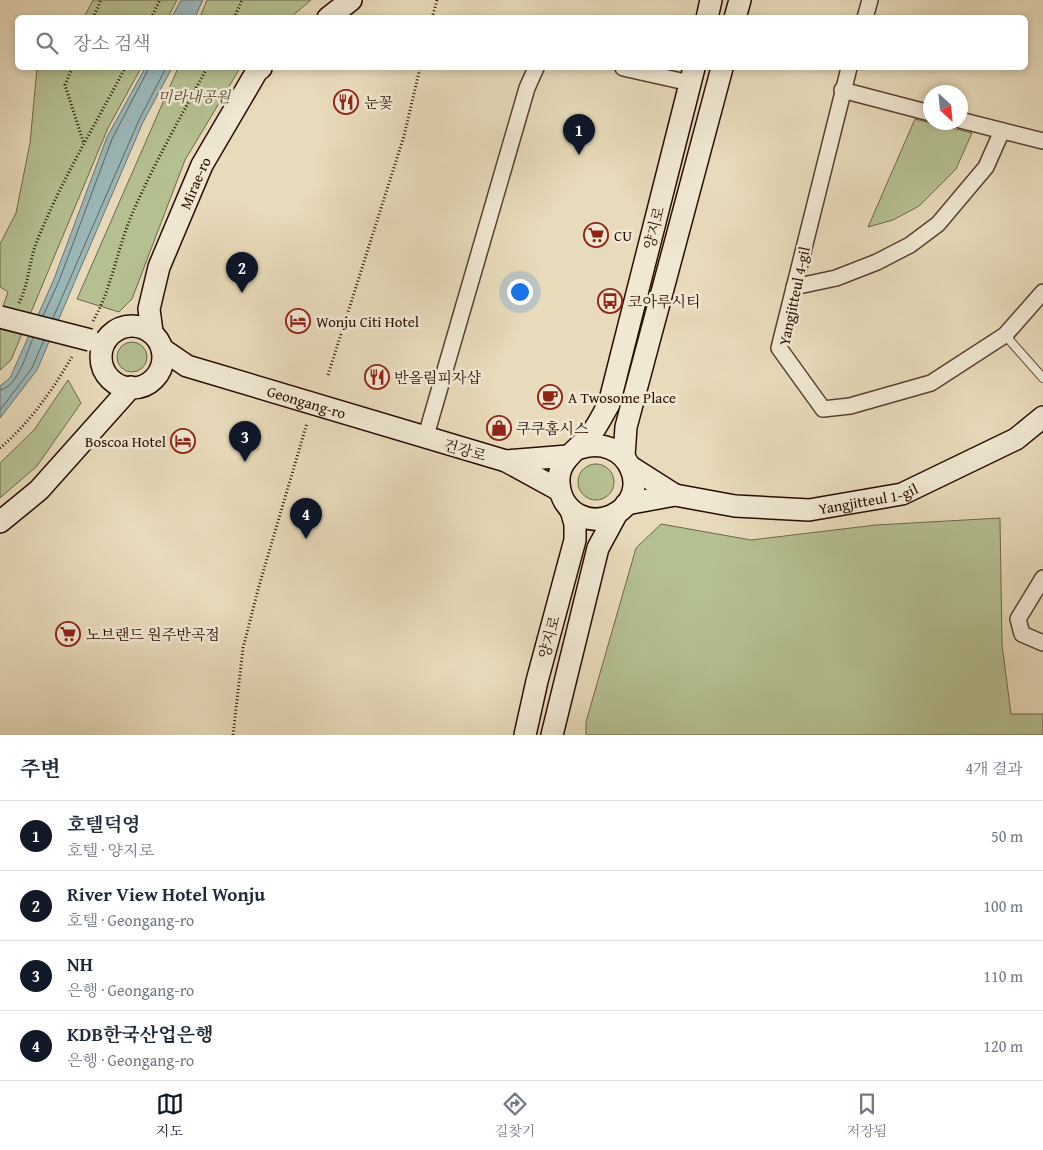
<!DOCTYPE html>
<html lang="ko">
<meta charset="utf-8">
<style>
:root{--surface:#fff;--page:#f6f6f7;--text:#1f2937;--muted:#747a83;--line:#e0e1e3;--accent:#111827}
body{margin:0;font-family:"Gentium Book Plus","Noto Serif KR",serif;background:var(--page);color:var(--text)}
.compass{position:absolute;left:923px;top:85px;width:45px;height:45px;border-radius:50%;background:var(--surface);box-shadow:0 2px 8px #0003;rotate:154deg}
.you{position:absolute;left:519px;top:291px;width:18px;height:18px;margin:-12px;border:4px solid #fff;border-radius:50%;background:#1a73e8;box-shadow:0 0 0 8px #1a73e833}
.badge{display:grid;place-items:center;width:32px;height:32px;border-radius:50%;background:var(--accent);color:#fff;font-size:16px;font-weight:700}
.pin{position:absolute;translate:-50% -41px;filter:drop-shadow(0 1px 2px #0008)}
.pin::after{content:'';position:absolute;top:26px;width:18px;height:15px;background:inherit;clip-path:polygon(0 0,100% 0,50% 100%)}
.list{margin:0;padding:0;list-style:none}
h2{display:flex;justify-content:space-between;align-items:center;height:65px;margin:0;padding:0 20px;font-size:21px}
h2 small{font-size:16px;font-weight:400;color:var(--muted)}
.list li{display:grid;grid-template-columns:32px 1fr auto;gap:15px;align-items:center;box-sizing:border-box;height:70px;padding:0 20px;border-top:1px solid var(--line)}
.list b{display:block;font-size:19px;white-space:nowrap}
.list p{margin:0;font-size:16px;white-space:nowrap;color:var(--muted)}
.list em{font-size:16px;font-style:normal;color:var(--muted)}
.icon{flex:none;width:28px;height:28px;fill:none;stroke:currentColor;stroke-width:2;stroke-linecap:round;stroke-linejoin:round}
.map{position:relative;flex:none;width:1043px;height:735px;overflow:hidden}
.search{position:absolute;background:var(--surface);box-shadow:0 2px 8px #0003;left:15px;right:15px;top:15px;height:55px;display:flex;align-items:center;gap:12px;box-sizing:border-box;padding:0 18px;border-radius:8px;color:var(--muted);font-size:19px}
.sheet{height:345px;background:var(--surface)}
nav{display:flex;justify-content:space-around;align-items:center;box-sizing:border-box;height:70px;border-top:1px solid var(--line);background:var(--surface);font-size:14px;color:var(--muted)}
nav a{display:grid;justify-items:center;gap:2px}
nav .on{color:var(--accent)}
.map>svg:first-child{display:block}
.green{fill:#b5c091;stroke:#6f664a}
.water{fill:#9bb9ba;stroke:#6d7471}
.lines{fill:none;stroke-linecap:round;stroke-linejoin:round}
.shore{stroke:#62635e;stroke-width:1}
.lane-casing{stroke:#594031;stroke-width:10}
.street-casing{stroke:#594031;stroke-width:18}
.secondary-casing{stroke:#290d03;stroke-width:24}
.path{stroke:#290d03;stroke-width:3;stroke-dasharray:1 2.5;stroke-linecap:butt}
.lane{stroke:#f0e8d3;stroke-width:8}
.street{stroke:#f0e8d3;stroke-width:15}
.secondary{stroke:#f0e8d3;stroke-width:21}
.secondary-bridge-casing{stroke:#290d03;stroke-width:24;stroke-linecap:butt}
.secondary-bridge{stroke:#f0e8d3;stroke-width:21}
.labels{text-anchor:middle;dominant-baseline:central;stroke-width:5;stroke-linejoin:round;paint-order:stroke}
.park-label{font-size:15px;font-style:italic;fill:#5a4c35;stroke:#f0e8d3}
.poi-label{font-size:15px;fill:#290d03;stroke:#f0e8d3;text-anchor:start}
.street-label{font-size:15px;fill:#290d03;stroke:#f0e8d3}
</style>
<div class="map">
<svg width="1043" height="735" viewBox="0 0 1043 735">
<rect width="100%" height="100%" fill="#e8dbbb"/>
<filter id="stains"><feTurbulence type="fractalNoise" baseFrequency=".004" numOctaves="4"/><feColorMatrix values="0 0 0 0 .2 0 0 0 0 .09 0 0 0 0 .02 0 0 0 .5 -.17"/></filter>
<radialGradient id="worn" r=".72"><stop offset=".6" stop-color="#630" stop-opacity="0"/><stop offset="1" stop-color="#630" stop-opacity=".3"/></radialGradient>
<g class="green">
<polygon points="93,0 177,0 168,17 84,17"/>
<polygon points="207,0 311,0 291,17 200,17"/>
<polygon points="37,68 141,68 108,128 11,360 0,370 0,315 8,292 0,287 0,244 16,213 30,143"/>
<polygon points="178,68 240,68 185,160 132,299 119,312 77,299"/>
<polygon points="915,119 972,133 956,169 919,206 893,220 868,227"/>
<circle cx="132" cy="357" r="15"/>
<polygon points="68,380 81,403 37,466 0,498 0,463 34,430"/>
<circle cx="596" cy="482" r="18"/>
<polygon points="1000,518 1002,645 1011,714 1043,714 1043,735 586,735 586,722 636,548 661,524 751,540 876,525"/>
</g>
<g class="water">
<polygon points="181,0 203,0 195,17 172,17"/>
<polygon points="145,68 172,68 143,122 37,370 0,418 0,386 10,378 54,279 107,137"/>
</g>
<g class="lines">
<g class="shore">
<polyline points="43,316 59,281 112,139 149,68"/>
<polyline points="53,318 139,120 166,68"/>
<path d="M0 390C18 387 27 352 33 338"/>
<polyline points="0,410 32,368 44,340"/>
</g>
<defs>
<polyline id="lane" points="1005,335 1043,378"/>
<g id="street">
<polyline points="865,18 870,0"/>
<polyline points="623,68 690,83"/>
<polyline points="849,68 779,348 823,409 850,406 931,383 1005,335 1043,292"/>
<polyline points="842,90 930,113"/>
<polyline points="960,120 1043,141"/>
<polyline points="794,287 836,278 877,262 910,245 938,224 986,167 1002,131"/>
<polyline points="425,439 527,88 536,68"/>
<polyline points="1043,578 1018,619 1022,634 1043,643"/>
</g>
<g id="secondary">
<polyline points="328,18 351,0"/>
<polyline points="707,18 711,0"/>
<polyline points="735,18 740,0"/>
<circle cx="132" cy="357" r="31"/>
<path id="s1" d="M152 332 149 309 159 267 202 165 257 71 261 68"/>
<path id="s2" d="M162 349 187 366 506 461 559 490"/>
<path d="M577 449C628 430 657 495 611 516 601 520 590 520 581 516 567 510 560 497 559 483 557 460 578 450 591 434 598 425 603 414 609 404L694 68"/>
<polyline points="624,456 626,427 722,68"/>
<polyline points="506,461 568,456"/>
<polyline points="631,467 675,495"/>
<path id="s3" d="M626 504 675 495 735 506 809 510 902 494 1016 439 1043 417"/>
<polyline points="0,522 39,490 131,387"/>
<polyline points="525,735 537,681 575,540 575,524 571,510"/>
<polyline points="552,735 598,548 617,513"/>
</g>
</defs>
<use href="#lane" class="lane-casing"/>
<use href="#street" class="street-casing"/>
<use href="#secondary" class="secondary-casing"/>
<g class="path">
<polyline points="93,18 101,0"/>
<polyline points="151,18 160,0"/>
<polyline points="234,18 242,0"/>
<polyline points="432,18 437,0"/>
<polyline points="72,68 65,85 84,144"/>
<path d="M19 303C29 283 29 261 37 241 61 181 95 125 125 68"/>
<path d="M93 321C112 288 117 249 132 214 154 164 181 116 207 68"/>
<polyline points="328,375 404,136 420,68"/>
<path d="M0 448C29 424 54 388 73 355"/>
<polyline points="233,735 243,648 259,586 307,423"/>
</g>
<use href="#lane" class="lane"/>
<use href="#street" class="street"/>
<use href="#secondary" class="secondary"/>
<defs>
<polyline id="secondary-bridge" points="0,317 90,340"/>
</defs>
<use href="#secondary-bridge" class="secondary-bridge-casing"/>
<use href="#secondary-bridge" class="secondary-bridge"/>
</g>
<defs>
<symbol id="restaurant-ring" viewBox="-11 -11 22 22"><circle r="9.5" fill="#f0e8d3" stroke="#8f2418" stroke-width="1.5"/><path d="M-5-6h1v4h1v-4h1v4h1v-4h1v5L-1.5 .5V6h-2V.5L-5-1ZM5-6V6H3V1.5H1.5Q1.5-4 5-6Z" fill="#8f2418"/></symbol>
<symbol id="supermarket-ring" viewBox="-11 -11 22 22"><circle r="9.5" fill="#f0e8d3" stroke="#8f2418" stroke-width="1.5"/><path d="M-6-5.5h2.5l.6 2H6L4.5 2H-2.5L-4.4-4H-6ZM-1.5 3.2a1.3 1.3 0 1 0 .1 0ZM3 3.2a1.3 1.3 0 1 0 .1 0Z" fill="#8f2418"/></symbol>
<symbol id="bus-ring" viewBox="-11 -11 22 22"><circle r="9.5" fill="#f0e8d3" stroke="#8f2418" stroke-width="1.5"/><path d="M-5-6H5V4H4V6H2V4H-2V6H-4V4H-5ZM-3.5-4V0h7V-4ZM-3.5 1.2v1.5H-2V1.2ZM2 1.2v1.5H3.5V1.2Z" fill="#8f2418"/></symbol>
<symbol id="hotel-ring" viewBox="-11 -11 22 22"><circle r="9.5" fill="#f0e8d3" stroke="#8f2418" stroke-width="1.5"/><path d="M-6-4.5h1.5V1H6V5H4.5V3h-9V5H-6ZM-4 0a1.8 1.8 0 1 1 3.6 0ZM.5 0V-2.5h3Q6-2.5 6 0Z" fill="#8f2418"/></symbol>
<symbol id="cafe-ring" viewBox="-11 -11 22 22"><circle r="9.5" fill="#f0e8d3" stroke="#8f2418" stroke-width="1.5"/><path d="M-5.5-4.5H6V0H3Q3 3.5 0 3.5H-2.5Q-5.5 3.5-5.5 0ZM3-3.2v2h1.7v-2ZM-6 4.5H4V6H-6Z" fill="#8f2418"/></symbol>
<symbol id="shop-ring" viewBox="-11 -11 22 22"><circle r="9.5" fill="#f0e8d3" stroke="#8f2418" stroke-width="1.5"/><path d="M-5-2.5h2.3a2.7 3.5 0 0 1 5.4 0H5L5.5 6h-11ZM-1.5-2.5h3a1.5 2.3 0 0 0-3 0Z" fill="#8f2418"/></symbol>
</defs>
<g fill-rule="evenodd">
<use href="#restaurant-ring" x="332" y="88" width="28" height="28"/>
<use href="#supermarket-ring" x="582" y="221" width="28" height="28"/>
<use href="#bus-ring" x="596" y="287" width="28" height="28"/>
<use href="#hotel-ring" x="284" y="307" width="28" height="28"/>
<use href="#restaurant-ring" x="363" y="363" width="28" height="28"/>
<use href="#cafe-ring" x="536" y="383" width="28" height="28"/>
<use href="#shop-ring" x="485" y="414" width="28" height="28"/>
<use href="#hotel-ring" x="169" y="427" width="28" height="28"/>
<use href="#supermarket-ring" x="54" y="620" width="28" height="28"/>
</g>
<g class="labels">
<g class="park-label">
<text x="194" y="96">미라내공원</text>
</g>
<g class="poi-label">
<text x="364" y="102">눈꽃</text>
<text x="614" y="235">CU</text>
<text x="628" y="301">코아루시티</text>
<text x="316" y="321">Wonju Citi Hotel</text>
<text x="394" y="377">반올림피자샵</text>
<text x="568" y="397">A Twosome Place</text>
<text x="516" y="428">쿠쿠홈시스</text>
<text x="166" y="441" text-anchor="end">Boscoa Hotel</text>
<text x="86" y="634">노브랜드 원주반곡점</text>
</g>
<g class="street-label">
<text stroke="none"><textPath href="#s1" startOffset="158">Mirae-ro</textPath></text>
<text transform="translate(654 228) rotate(-76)">양지로</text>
<text transform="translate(794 296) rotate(-78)">Yangjitteul 4-gil</text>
<text stroke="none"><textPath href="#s2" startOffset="155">Geongang-ro</textPath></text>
<text transform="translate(465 450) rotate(16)">건강로</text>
<text stroke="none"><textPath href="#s3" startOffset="245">Yangjitteul 1-gil</textPath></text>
<text transform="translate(549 637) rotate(-75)">양지로</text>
</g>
</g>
<rect width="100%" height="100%" filter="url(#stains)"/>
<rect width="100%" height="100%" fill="url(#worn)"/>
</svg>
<svg class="compass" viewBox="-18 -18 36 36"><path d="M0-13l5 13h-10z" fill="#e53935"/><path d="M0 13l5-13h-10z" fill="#747a83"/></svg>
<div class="you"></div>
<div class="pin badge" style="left:579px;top:155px">1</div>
<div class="pin badge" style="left:242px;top:293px">2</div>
<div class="pin badge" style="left:245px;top:462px">3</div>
<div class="pin badge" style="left:306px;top:539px">4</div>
<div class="search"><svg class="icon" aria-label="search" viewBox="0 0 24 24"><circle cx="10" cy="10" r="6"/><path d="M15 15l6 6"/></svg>장소 검색</div>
</div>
<section class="sheet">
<h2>주변<small>4개 결과</small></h2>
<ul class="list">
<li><span class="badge">1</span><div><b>호텔덕영</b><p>호텔 · 양지로</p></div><em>50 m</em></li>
<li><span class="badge">2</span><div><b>River View Hotel Wonju</b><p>호텔 · Geongang-ro</p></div><em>100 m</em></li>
<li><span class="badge">3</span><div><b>NH</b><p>은행 · Geongang-ro</p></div><em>110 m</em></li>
<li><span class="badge">4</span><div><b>KDB한국산업은행</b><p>은행 · Geongang-ro</p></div><em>120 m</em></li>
</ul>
</section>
<nav>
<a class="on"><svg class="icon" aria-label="map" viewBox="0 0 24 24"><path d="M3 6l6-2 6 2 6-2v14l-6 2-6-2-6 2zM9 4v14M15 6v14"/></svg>지도</a>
<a><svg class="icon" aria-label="directions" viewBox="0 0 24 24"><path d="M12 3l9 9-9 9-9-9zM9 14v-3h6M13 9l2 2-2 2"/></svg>길찾기</a>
<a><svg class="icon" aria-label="saved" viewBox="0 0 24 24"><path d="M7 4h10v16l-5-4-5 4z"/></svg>저장됨</a>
</nav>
